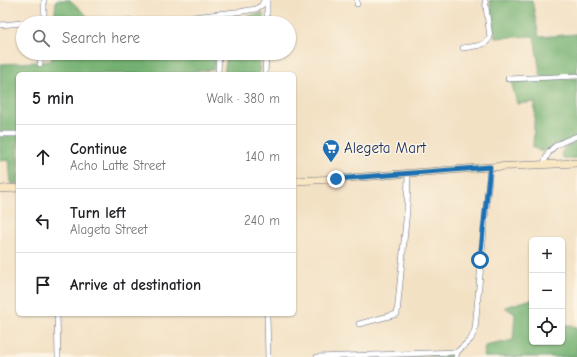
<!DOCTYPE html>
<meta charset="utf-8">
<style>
:root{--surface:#fff;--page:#f6f6f6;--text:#202124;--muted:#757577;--line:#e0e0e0}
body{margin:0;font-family:"Comic Neue",sans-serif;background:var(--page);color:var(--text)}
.controls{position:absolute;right:12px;bottom:12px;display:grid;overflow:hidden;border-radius:6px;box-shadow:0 1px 3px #0004}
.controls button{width:36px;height:36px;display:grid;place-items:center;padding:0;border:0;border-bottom:1px solid var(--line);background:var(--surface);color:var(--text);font:20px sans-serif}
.stop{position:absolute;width:12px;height:12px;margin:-9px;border:3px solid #1f6fb2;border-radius:50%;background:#fff}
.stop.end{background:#1f6fb2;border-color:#fff;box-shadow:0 1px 4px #0008}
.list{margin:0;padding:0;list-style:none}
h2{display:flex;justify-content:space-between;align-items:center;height:52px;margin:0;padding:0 16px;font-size:17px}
h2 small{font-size:13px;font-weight:400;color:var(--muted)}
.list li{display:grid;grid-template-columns:26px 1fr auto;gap:12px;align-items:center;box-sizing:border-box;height:64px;padding:0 16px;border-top:1px solid var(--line)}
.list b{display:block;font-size:15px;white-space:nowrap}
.list p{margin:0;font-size:13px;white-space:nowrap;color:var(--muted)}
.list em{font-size:13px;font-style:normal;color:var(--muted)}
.icon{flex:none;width:22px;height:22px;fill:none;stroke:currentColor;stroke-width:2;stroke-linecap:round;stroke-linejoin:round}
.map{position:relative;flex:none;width:577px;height:357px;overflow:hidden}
.search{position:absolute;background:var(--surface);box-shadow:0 1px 3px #0004;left:16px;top:16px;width:280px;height:44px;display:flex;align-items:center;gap:10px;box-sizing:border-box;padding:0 14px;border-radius:22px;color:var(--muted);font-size:15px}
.panel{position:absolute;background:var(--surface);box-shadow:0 1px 3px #0004;left:16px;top:72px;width:280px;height:244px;border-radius:6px}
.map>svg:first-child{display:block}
.forest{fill:#73b071;stroke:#477068}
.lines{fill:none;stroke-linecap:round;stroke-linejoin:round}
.street-casing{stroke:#676d82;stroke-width:6}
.secondary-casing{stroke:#676d82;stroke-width:8}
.street{stroke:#fff;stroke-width:5}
.secondary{stroke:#f9e7c3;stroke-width:7}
.route{stroke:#1f6fb2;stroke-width:5}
.labels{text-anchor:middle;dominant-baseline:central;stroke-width:3;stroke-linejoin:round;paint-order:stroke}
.poi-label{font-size:15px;fill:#1b2f5e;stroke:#fcf5e5;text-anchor:start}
</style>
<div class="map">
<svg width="577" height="357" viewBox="0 0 577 357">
<rect width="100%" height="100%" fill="#fcf5e5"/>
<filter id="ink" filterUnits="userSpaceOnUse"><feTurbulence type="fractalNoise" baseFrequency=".025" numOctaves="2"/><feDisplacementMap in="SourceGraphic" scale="8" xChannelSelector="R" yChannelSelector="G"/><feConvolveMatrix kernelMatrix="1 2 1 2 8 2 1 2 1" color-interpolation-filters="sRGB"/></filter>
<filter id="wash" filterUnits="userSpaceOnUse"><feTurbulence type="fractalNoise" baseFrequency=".012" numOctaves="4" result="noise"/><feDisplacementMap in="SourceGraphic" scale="16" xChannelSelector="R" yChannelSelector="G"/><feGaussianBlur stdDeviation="0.9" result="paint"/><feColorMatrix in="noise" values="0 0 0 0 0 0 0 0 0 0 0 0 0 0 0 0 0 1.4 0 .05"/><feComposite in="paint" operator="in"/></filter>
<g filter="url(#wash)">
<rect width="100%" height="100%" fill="#f3e1c4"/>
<g class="forest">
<polygon points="56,0 70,0 95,23 54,23"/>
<polygon points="490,0 532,0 539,37 577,34 577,75 542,77 540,73 534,36 495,38"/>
<polygon points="263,13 263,23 230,23 231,19"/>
<polygon points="52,53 216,53 213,70 162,74 18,74 18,184 11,184 9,160 0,161 0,64 51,61"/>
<polygon points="227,53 261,53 259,74 224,74"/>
<polygon points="577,78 577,136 541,152 533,147 535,102 517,104 511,81"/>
<polygon points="577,141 577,158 564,159 561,154 564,148"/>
<polygon points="532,299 532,342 562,342 562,324 577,327 577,357 483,357 485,346 513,340 515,314 505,307"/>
<polygon points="452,355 452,357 388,357"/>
</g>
</g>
<g filter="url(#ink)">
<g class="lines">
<defs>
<g id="street">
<polyline points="357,0 357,4"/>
<polyline points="24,23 44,23"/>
<polyline points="44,23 44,0"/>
<polyline points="105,23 185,18 244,11 256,9 262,5 264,0"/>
<polyline points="221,23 222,13"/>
<polyline points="267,23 267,0"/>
<polyline points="0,25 23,23"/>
<path d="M463 48C473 46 486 47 490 37L485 0"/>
<polyline points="40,64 41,53"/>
<polyline points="218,74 219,53"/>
<polyline points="265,74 266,53"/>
<polyline points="508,79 577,76"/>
<polyline points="0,134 18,134"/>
<path d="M544 164C549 145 560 143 577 136"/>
<polyline points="57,314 58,357"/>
<polyline points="267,314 268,357"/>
<polyline points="359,324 397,314 407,210 408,174"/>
<polyline points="317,357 457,352"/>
<polyline points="456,357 457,352 471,339 475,329 490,167"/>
</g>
<g id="secondary">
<polyline points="294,181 336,179 490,167 577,163"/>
<polyline points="0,189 18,188"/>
</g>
</defs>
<use href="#street" class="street-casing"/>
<use href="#secondary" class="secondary-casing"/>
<use href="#street" class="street"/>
<use href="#secondary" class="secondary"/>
</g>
</g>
<g class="lines" filter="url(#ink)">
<polyline class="route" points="336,179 490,167 480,260"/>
</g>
<defs>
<symbol id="supermarket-pin" viewBox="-11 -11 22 30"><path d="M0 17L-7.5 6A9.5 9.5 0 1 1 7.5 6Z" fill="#1f6fb2" stroke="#fcf5e5"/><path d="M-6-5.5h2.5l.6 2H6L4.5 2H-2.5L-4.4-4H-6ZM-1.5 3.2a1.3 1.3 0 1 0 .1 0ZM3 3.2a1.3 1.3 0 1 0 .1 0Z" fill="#fff"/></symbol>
</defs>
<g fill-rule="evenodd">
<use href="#supermarket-pin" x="321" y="138" width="20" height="27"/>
</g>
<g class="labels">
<g class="poi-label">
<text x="344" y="148">Alegeta Mart</text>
</g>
</g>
</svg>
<div class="controls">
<button>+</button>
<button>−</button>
<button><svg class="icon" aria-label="locate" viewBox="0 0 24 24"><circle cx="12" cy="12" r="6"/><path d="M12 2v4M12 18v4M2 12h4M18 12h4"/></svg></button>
</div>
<div class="stop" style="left:480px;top:260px"></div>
<div class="stop end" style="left:336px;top:179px"></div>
<div class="search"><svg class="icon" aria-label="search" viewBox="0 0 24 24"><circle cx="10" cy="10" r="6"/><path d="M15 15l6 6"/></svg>Search here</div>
<section class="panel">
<h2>5 min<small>Walk · 380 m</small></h2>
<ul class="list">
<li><svg class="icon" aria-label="ahead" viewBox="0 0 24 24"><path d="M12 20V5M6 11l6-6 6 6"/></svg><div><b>Continue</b><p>Acho Latte Street</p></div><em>140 m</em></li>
<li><svg class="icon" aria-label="left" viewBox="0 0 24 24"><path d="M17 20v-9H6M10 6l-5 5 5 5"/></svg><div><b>Turn left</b><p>Alageta Street</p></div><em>240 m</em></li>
<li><svg class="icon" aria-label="arrive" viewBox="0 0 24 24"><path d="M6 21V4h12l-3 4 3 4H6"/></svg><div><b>Arrive at destination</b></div></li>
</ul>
</section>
</div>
